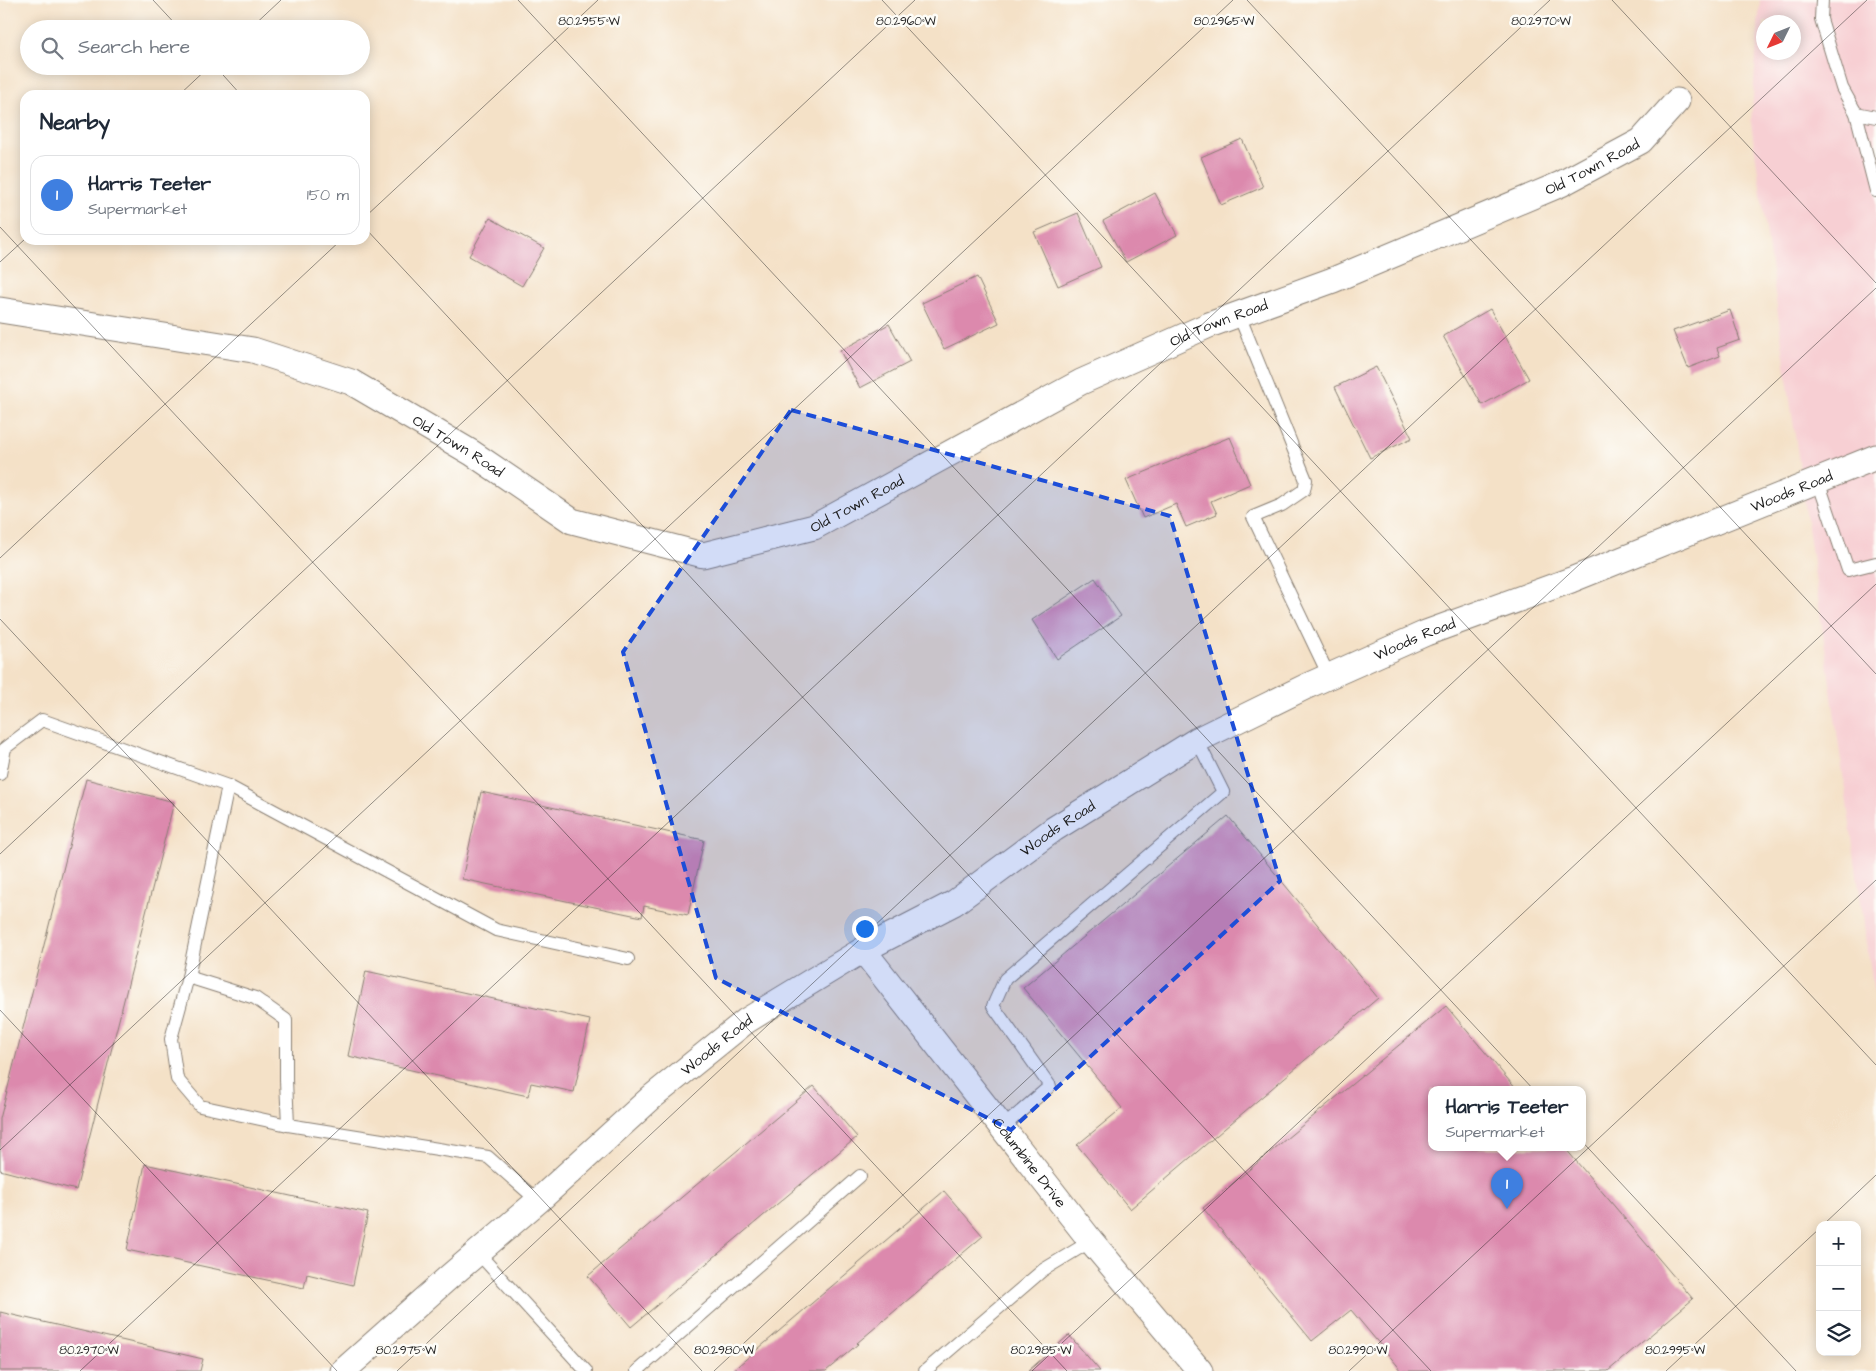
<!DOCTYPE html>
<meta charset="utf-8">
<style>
:root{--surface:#fff;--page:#f6f6f7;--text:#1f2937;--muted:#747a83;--line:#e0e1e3;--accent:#d93025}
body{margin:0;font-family:"Architects Daughter",sans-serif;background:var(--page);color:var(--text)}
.controls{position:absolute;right:15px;bottom:15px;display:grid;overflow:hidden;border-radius:10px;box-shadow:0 2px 12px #0003}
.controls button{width:45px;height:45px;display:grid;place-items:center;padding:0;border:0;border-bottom:1px solid var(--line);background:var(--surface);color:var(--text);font:25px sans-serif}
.compass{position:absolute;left:1756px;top:15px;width:45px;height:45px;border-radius:50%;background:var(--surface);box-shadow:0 2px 12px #0003;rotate:227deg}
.you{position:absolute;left:864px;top:928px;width:18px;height:18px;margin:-12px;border:4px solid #fff;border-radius:50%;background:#1a73e8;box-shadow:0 0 0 8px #1a73e833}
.badge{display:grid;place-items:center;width:32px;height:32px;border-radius:50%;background:var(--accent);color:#fff;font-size:16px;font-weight:700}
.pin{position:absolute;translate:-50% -41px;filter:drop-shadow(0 1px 2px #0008)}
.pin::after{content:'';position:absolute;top:26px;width:18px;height:15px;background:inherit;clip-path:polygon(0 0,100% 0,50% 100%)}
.popup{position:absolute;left:1428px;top:1086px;width:158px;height:65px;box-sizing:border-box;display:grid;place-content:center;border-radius:10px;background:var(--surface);filter:drop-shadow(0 1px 4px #0005);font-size:16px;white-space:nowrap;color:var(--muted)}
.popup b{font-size:19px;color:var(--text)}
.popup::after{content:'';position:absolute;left:50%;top:100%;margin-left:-10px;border:10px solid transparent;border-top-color:var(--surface)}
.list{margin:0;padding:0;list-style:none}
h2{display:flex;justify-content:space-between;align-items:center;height:65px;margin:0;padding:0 20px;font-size:21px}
h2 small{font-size:16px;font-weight:400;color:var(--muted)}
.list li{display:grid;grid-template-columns:32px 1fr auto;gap:15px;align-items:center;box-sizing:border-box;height:80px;margin:0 10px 10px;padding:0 10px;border:1px solid var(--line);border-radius:15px}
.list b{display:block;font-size:19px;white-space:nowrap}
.list p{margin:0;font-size:16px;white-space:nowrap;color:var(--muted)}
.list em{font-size:16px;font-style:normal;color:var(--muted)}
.icon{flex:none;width:28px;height:28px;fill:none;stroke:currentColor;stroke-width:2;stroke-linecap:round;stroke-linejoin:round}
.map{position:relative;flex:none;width:1876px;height:1371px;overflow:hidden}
.search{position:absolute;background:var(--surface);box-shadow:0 2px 12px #0003;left:20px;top:20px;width:350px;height:55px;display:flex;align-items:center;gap:12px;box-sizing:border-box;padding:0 18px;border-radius:28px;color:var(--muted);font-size:19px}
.panel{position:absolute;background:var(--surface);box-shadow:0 2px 12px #0003;left:20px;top:90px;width:350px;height:155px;border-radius:15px}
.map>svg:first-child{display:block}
.built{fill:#f7cfd3;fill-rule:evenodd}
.building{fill:#dc89ad}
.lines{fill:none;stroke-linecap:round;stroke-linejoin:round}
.service-casing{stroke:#887e72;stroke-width:14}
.minor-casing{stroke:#887e72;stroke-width:27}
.service{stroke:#fff;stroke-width:12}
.minor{stroke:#fff;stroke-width:25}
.marked{fill:#1d4ed8;fill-opacity:0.2;stroke:#1d4ed8;stroke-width:4;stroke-dasharray:10 6;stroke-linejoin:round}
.ticks{fill:none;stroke:#1c1c1c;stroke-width:1;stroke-opacity:0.45}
.labels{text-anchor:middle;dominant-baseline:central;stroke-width:5;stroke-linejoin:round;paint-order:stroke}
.street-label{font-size:15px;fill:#1c1c1c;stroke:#fdfcf7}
.ticks-label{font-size:12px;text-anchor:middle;fill:#1c1c1c;stroke:#fdfcf7;stroke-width:5;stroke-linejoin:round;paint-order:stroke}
</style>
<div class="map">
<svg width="1876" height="1371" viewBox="0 0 1876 1371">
<rect width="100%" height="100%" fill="#fdfcf7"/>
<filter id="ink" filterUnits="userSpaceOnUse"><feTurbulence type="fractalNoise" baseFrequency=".02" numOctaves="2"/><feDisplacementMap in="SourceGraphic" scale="10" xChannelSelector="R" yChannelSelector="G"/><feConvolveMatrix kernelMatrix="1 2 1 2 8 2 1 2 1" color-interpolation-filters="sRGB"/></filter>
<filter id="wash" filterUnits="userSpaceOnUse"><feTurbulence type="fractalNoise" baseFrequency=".0096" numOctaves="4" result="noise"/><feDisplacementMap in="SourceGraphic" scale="20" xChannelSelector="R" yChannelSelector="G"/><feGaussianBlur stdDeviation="1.12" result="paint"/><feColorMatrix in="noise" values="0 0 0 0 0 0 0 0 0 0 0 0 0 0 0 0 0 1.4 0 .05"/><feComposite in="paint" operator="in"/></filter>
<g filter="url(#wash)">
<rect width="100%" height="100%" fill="#f4e1c7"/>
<path class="built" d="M1760 0H1876V1009L1751 123ZM1764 22H1794V52H1764Z"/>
<g id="blocks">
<g class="building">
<polygon points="1242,139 1263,187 1221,205 1201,157"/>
<polygon points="1155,193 1177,235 1126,262 1103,221"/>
<polygon points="1078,213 1101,267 1058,286 1034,232"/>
<polygon points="490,218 544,248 522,286 469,256"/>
<polygon points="977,277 999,323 944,349 922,303"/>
<polygon points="1490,309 1529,379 1482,405 1443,336"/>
<polygon points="1730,310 1740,340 1717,348 1720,356 1688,368 1673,331"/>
<polygon points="889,324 910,362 860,388 840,351"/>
<polygon points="1376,367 1412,438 1370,458 1335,387"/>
<polygon points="1230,437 1250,484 1211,501 1217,514 1186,527 1176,504 1143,518 1126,480"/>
<polygon points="1095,578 1121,616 1057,659 1032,620"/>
<polygon points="86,779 174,802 76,1190 0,1170 0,1119"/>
<polygon points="481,792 704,840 688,915 644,906 642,917 462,879"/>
<polygon points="1228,816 1378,998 1130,1209 1077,1145 1122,1108 1023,988"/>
<polygon points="366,971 590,1020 574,1092 531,1083 528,1096 348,1056"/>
<polygon points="1446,1006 1517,1090 1432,1090 1432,1148 1565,1148 1693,1299 1608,1371 1402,1371 1351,1310 1312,1341 1203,1208"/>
<polygon points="814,1086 857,1137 631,1327 588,1276"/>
<polygon points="145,1164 368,1213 353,1285 307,1274 304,1288 127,1250"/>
<polygon points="944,1191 983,1236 857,1343 858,1344 826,1371 732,1371"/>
<polygon points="0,1312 203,1359 200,1371 0,1371"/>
<polygon points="1069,1335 1100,1371 1028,1371"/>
</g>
</g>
</g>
<g filter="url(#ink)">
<use href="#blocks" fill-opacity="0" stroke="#887e72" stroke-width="1"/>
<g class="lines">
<defs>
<g id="service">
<polyline points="1822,0 1821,19 1842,88 1856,113 1876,191"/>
<polyline points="1856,113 1876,117"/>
<polyline points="1239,315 1306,480 1304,490 1282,505 1253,517 1329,676"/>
<polyline points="1818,481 1848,570 1876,563"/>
<polyline points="0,774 5,748 42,720 228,786 188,977 171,1039 177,1079 200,1106 288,1125 488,1157 538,1201"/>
<polyline points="228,786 496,930 628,959"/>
<polyline points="188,977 255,998 286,1020 286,1080 288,1125"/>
<polyline points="1003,1127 1050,1086 993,1006 1005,979 1223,792 1197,740"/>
<polyline points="478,1253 586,1371"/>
<polyline points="637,1371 860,1176"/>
<polyline points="925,1371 1043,1270 1091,1241"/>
</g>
<g id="minor">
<path id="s1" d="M0 310 253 350 351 382 472 453 572 521 703 555 814 527 1081 382 1209 325 1333 280 1561 184 1641 141 1677 101"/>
<path id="s2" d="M863 950 1091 1241 1200 1371"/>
<path id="s3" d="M343 1371 449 1277 538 1201 652 1097 746 1021 863 950 954 903 1054 829 1197 740 1307 686 1426 633 1571 580 1876 457"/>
</g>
</defs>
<use href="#service" class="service-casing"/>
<use href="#minor" class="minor-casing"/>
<use href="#service" class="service"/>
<use href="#minor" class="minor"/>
</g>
</g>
<path class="marked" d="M791 410 1170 516 1280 881 1011 1130 716 978 623 652Z"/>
<path class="ticks" d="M153 0 180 29M518 0 1796 1371M882 0 1876 1065M1247 0 1876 674M1612 0 1876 283M250 29 281 0M215 66 241 95M179 95 210 66M365 217 598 0M0 227 1067 1371M365 228 1431 1371M0 262 25 239M0 558 341 240M0 619 702 1371M0 854 915 0M0 1010 337 1371M0 1150 1233 0M1823 1225 1876 1175M80 1371 1550 0M397 1371 1867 0M714 1371 1876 288M1032 1371 1876 584M1349 1371 1876 880M1666 1371 1820 1228"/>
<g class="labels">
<g class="street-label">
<text stroke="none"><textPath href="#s1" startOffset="1729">Old Town Road</textPath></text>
<text stroke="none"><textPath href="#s1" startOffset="1324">Old Town Road</textPath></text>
<text stroke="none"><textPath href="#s1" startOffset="484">Old Town Road</textPath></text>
<text stroke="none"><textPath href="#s3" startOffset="1711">Woods Road</textPath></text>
<text stroke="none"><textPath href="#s1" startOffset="919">Old Town Road</textPath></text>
<text stroke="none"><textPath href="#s3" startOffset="1306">Woods Road</textPath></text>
<text stroke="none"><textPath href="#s3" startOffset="901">Woods Road</textPath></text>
<text stroke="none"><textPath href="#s3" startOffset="496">Woods Road</textPath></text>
<text stroke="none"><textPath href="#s2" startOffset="270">Columbine Drive</textPath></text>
</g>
</g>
<g class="ticks-label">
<text x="589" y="25">80.2955°W</text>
<text x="906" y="25">80.2960°W</text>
<text x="1224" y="25">80.2965°W</text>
<text x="1541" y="25">80.2970°W</text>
<text x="89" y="1354">80.2970°W</text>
<text x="406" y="1354">80.2975°W</text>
<text x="724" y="1354">80.2980°W</text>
<text x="1041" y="1354">80.2985°W</text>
<text x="1358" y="1354">80.2990°W</text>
<text x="1675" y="1354">80.2995°W</text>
</g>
</svg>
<div class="controls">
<button>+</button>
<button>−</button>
<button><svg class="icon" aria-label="layers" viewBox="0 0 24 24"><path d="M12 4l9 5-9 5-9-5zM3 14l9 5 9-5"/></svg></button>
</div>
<svg class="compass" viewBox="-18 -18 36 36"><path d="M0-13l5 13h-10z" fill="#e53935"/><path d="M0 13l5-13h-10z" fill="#747a83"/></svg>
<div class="you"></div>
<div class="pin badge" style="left:1507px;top:1209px;background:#3f7fe0">1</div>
<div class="popup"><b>Harris Teeter</b>Supermarket</div>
<div class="search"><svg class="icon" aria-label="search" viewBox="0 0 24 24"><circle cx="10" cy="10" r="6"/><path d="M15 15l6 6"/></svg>Search here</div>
<section class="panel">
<h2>Nearby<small></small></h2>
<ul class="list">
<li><span class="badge" style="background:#3f7fe0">1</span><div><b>Harris Teeter</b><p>Supermarket</p></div><em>150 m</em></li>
</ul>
</section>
</div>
